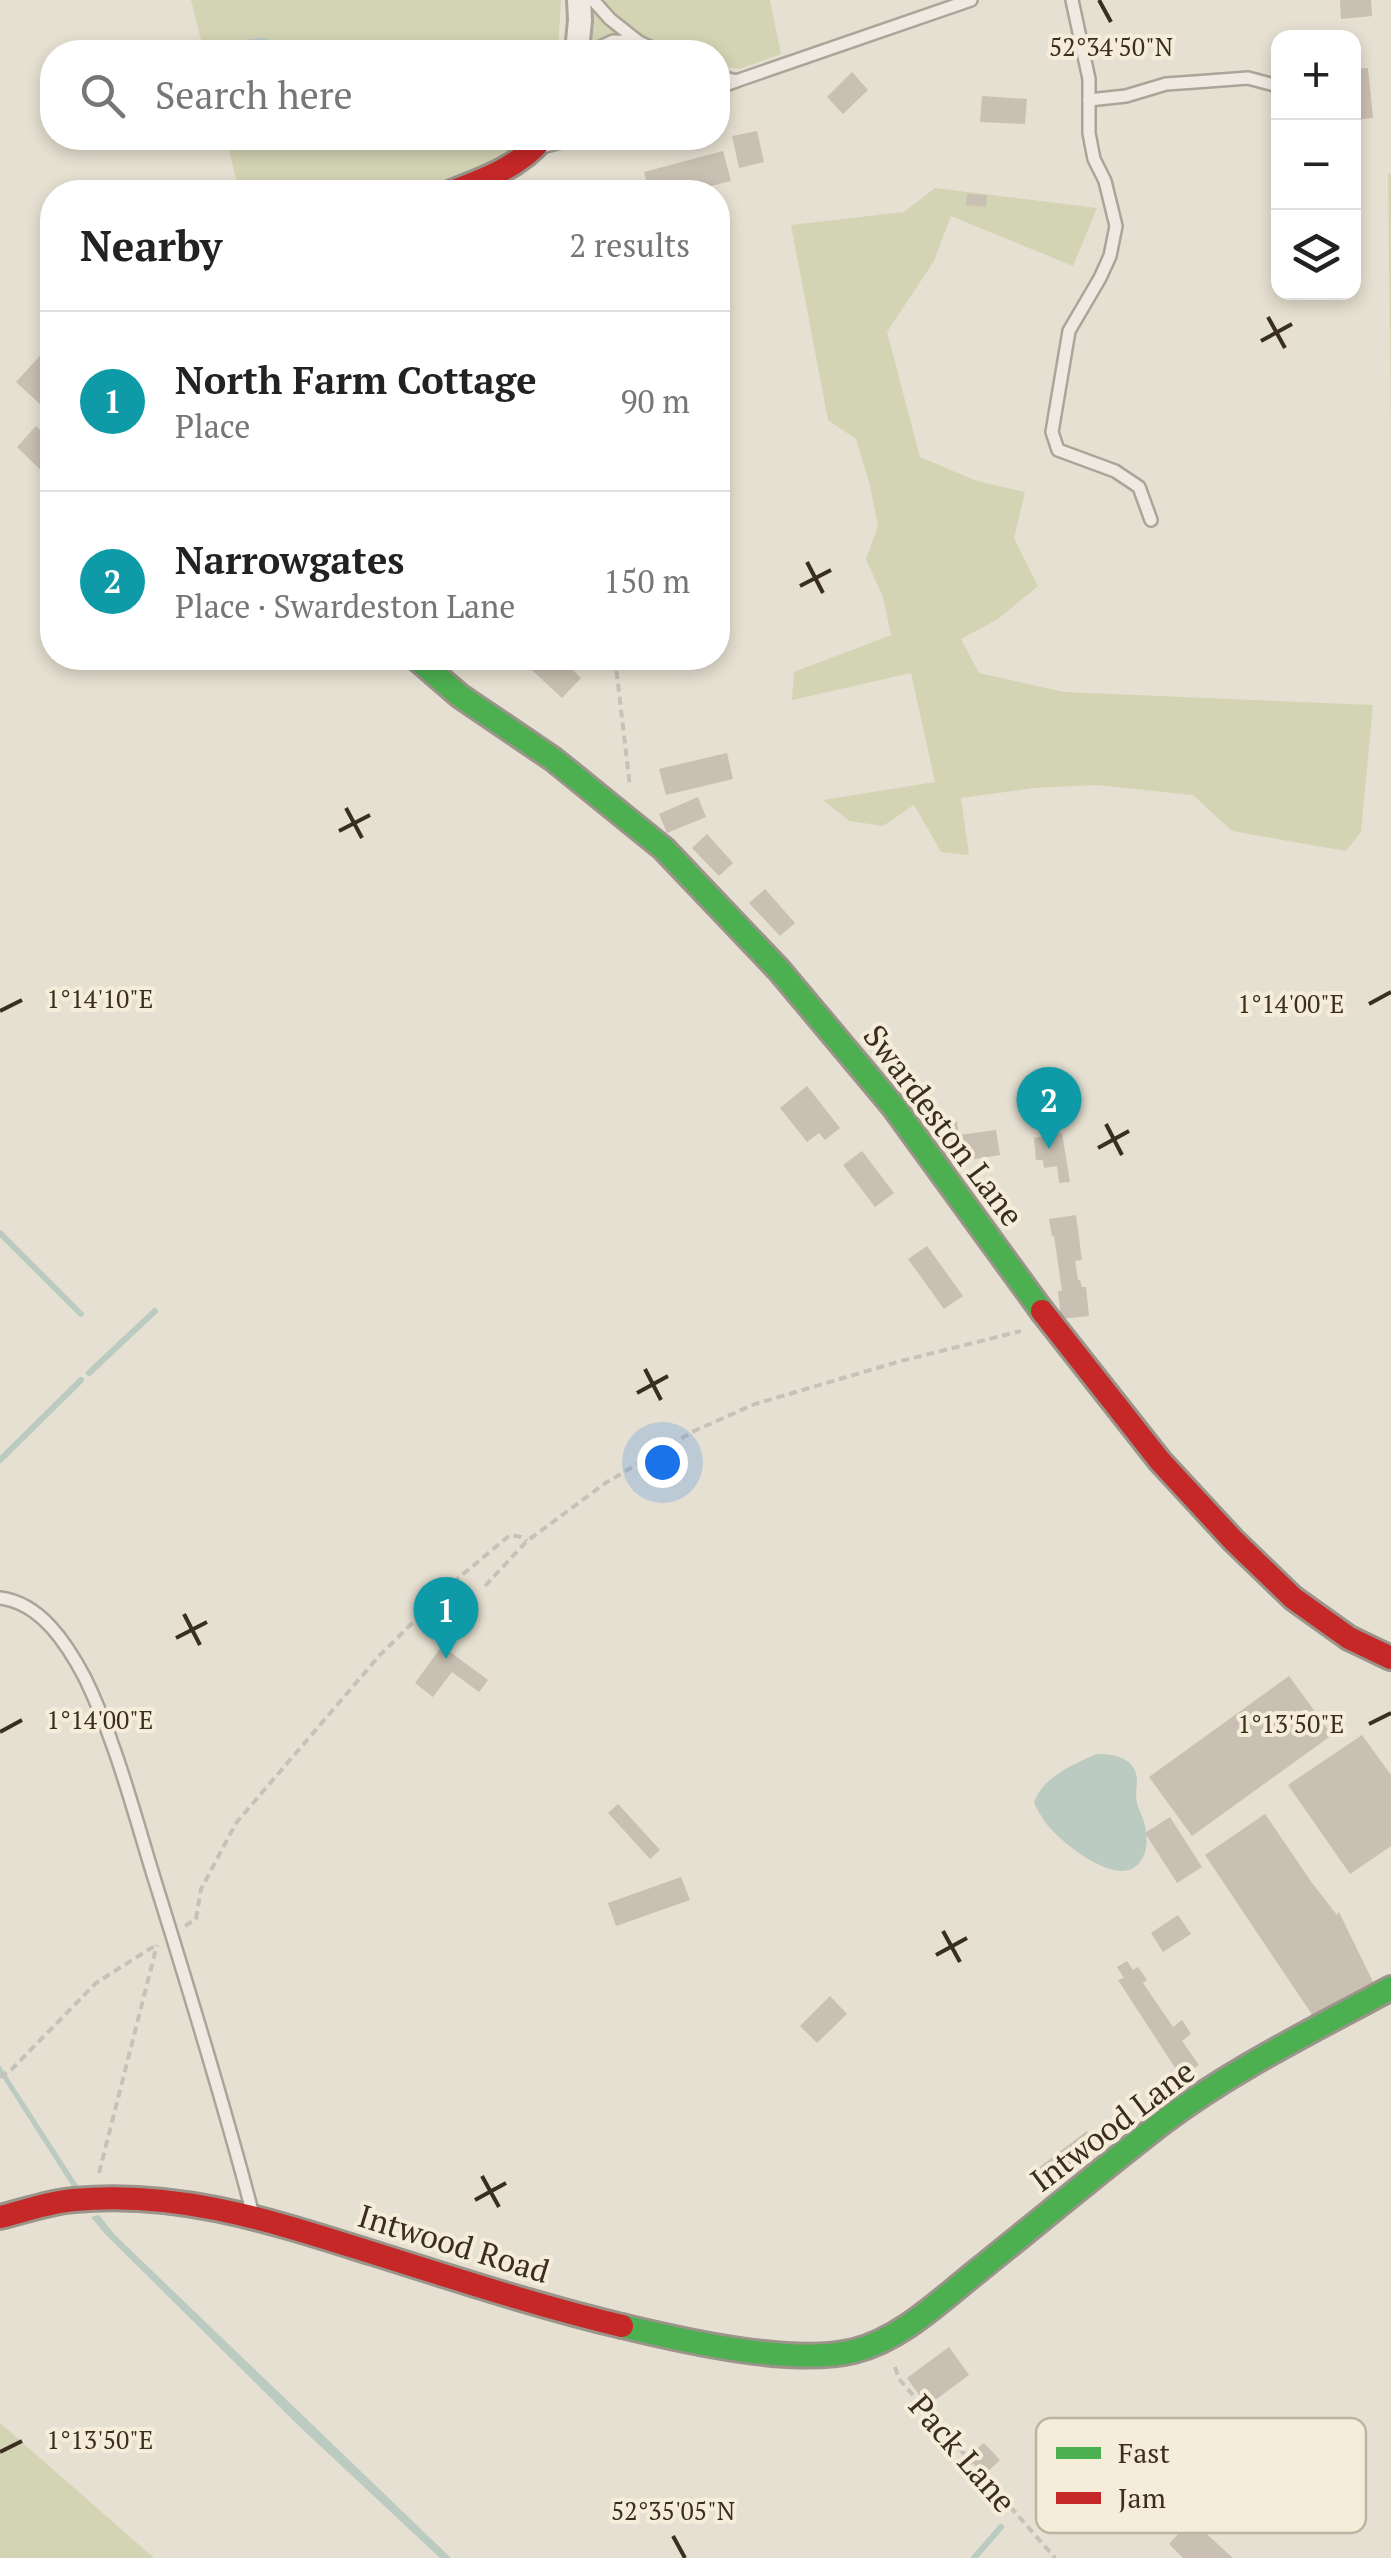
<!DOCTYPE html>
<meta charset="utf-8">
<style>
:root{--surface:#fff;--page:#f2f2f2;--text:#222;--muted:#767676;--line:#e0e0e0;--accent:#7c3aed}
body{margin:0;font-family:"PT Serif",serif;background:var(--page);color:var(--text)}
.controls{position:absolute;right:30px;top:30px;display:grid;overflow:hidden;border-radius:20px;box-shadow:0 5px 15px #0003}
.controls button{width:90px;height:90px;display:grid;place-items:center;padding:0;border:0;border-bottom:2px solid var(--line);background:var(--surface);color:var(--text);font:50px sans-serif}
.you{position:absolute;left:662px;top:1462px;width:35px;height:35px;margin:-25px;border:8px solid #fff;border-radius:50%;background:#1a73e8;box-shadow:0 0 0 15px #1a73e833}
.badge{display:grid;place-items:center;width:65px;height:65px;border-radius:50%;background:var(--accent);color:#fff;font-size:32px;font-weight:700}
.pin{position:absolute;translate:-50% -82px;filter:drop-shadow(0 2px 5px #0008)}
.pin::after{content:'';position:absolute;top:52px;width:35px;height:30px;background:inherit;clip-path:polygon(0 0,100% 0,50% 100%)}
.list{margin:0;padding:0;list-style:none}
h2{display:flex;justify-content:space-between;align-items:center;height:130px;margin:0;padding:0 40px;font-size:42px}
h2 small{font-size:32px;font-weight:400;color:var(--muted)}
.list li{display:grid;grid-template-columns:65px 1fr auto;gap:30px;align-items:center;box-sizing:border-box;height:180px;padding:0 40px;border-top:2px solid var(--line)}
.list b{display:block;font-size:38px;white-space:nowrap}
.list p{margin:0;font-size:32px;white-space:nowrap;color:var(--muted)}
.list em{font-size:32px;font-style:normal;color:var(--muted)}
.icon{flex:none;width:55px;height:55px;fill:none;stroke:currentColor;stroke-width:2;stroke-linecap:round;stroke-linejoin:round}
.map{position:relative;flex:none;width:1391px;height:2558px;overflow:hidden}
.search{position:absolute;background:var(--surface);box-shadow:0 5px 15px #0003;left:40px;top:40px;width:690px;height:110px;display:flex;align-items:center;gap:25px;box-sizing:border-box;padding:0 35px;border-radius:40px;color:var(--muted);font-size:38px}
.panel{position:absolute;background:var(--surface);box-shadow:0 5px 15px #0003;left:40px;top:180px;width:690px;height:490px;border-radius:40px}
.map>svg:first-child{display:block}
.green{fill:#d3d4b4}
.water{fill:#bccbc2}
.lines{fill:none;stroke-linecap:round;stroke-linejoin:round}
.stream{stroke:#bccbc2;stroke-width:6}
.building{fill:#c9bfb2}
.lane-casing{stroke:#aba599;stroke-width:16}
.street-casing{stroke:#aba599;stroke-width:28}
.fast-casing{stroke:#9a948a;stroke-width:28}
.jam-casing{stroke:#9a948a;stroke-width:28}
.path{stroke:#c6c1b9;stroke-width:4;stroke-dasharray:8 5;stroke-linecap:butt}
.lane{stroke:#eeeae2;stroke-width:11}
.street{stroke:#eeeae2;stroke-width:22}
.fast{stroke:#4caf50;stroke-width:22}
.jam{stroke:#c62828;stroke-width:22}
.ticks{fill:none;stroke:#3a2e21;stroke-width:4}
.labels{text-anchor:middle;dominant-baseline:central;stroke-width:8;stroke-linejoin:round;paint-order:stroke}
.street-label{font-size:32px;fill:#3a2e21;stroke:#f5edd9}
.key{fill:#f5edd9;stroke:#bdb4a2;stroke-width:2.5}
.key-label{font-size:28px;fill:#3a2e21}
.ticks-label{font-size:25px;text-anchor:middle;fill:#3a2e21;stroke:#f5edd9;stroke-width:8;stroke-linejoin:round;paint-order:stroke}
</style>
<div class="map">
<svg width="1391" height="2558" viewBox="0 0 1391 2558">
<rect width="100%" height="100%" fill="#e5e0d1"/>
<g class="green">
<polygon points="191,0 561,0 558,52 204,52"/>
<path d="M602 0H770L781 54 740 69 718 65V52C707 52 695 54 684 52 657 48 618 21 602 0Z"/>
<polygon points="585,1 604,22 620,36 608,36 586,48"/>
<polygon points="226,138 524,138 500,161 415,192 239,192"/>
<polygon points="1388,174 1391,174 1391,424"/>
<polygon points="935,188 1097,208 1073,266 951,216 934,261 887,332 920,457 977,481 1025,492 1014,538 1038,586 998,619 961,639 979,673 1064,692 1373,705 1361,832 1346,851 1232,831 1193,795 1097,785 1034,788 961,798 969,855 941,852 914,805 883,826 849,821 823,800 935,782 911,673 792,700 794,672 891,635 883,597 866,559 878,526 870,485 856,439 828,420 791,225 904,212"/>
<polygon points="0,2423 154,2558 0,2558"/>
</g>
<g class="water">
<polygon points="264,37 289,52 227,52 232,42"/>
<path d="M1097 1754C1115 1754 1136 1758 1137 1780 1137 1787 1135 1795 1137 1803 1140 1813 1145 1821 1146 1832 1148 1844 1146 1859 1135 1867 1112 1884 1059 1841 1045 1822 1041 1816 1037 1809 1034 1803 1041 1778 1075 1763 1097 1754Z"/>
<polygon points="0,2065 79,2187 73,2188 0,2074"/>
<polygon points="99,2215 115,2235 451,2558 440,2558 301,2428 105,2234 91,2217"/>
</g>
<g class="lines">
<g class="stream">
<polyline points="0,1233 81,1314"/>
<polyline points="89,1373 155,1311"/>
<polyline points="0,1460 81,1380"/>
<polyline points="974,2558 1001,2527"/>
</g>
</g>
<g class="building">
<polygon points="1340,0 1371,0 1372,16 1341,19"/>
<polygon points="1368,68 1373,118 1355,120 1354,69"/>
<polygon points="852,72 868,90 843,114 827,97"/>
<polygon points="982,96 1027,99 1025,124 980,122"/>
<polygon points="757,131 764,162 739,168 732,136"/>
<polygon points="723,151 731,181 687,192 649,192 644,172"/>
<polygon points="967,194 987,195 986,207 966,205"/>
<polygon points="48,347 52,351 52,391 41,405 16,382"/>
<polygon points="36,426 52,441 52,481 17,447"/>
<polygon points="519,658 563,658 561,659 581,678 562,698"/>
<polygon points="727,753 733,779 666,795 659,769"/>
<polygon points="698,797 706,817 667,833 659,814"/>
<polygon points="707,834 733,863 719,876 692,848"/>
<polygon points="765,889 795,923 780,936 749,903"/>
<polygon points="807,1086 840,1128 825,1140 819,1133 807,1142 780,1108"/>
<polygon points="957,1121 959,1135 996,1130 1000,1155 942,1164 937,1124"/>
<polygon points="1062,1133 1070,1182 1059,1183 1057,1166 1044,1168 1043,1160 1036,1160 1034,1138"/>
<polygon points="862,1151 894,1193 875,1207 843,1165"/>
<polygon points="1076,1215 1082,1260 1075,1261 1078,1280 1080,1280 1082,1287 1086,1287 1089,1316 1061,1319 1058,1291 1062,1291 1054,1236 1052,1236 1049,1219"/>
<polygon points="927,1246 963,1296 944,1309 908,1259"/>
<polygon points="442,1646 488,1680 479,1692 452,1672 433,1697 415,1683"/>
<polygon points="1289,1676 1332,1735 1192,1836 1149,1777"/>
<polygon points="1362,1735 1391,1775 1391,1846 1350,1874 1288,1785"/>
<polygon points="618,1804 660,1850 650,1859 608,1813"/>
<polygon points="1265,1814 1312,1883 1337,1915 1339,1912 1375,1986 1313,2016 1205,1855"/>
<polygon points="1170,1817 1202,1867 1177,1883 1145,1833"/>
<polygon points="681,1877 690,1900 616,1926 608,1903"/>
<polygon points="1178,1915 1191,1934 1163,1952 1151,1933"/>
<polygon points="1127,1961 1133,1970 1138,1967 1147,1980 1143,1983 1173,2027 1182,2020 1191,2034 1182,2041 1199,2065 1181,2077 1118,1980 1124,1978 1117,1967"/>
<polygon points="830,1996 847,2014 817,2043 800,2026"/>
<polygon points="1087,2131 1100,2148 1050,2186 1037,2169"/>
<polygon points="949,2347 969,2375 927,2406 907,2378"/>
<polygon points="984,2443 1000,2460 984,2475 967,2457"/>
<polygon points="1191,2520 1233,2558 1183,2558 1169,2544"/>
</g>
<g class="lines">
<defs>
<g id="lane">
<polyline points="1072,0 1089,79 1089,133 1094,159 1105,181 1116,226 1110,256 1100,278 1069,331 1052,432 1058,450 1115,471 1139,487 1151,520"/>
<polyline points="639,42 661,52"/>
<polyline points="590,52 613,41 639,42 610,19 593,0"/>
<polyline points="718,76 736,81 718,88"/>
<polyline points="736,81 971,0"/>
<polyline points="1089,100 1126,96 1166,84 1195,82 1248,78 1278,86"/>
<polyline points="546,146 576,138"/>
<path d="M0 1598C41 1603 67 1644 85 1678 116 1742 134 1813 155 1881 189 1990 223 2100 252 2211"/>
</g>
<polyline id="street" points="577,52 580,20 579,0"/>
<g id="fast">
<polyline points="416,658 460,696 553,759 664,849 779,970 893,1106 1042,1311"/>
<path d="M622 2326C684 2341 793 2366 854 2351 902 2339 942 2299 980 2269 1041 2220 1101 2170 1163 2122 1233 2069 1314 2030 1391 1988"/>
</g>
<g id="jam">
<path d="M451 192C485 179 519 167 543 138"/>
<polyline points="1042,1311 1160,1461 1233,1540 1293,1598 1349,1638 1391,1658"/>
<path d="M0 2217C25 2211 49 2202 74 2200 180 2190 274 2222 373 2253 456 2279 538 2306 622 2326"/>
</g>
</defs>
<use href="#lane" class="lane-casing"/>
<use href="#street" class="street-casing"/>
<use href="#fast" class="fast-casing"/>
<use href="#jam" class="jam-casing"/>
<g class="path">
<polyline points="615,658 630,787"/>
<polyline points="485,1586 527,1541 607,1482 694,1431 755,1404 901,1361 1021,1331"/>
<polyline points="185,1926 196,1919 201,1889 236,1823 379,1656 456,1580 510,1535 521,1537 527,1541"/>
<polyline points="0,2077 11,2070 96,1983 156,1945"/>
<polyline points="99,2173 157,1945"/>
<polyline points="895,2367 899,2379 1055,2558"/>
</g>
<use href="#lane" class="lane"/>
<use href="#street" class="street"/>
<use href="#fast" class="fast"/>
<use href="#jam" class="jam"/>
</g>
<path class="ticks" d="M1099 0 1111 22M1268 317 1285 348M1261 341 1292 324M807 562 823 593M800 586 831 570M346 808 362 838M339 831 370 815M1369 1004 1391 992M0 1011 22 1000M1106 1124 1122 1155M1098 1148 1129 1131M645 1369 661 1400M637 1393 668 1376M184 1614 200 1645M176 1638 207 1622M1369 1724 1391 1713M0 1732 22 1720M943 1931 960 1962M936 1955 967 1938M482 2176 499 2207M475 2200 506 2183M0 2452 22 2441M673 2536 685 2558"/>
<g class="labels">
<g class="street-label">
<text transform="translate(944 1125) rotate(53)">Swardeston Lane</text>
<text transform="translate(1112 2125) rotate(-37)">Intwood Lane</text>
<text transform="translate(454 2243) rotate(17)">Intwood Road</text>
<text transform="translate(963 2453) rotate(49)">Pack Lane</text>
</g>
</g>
<rect x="1036" y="2418" width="330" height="115" rx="15" class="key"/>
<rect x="1056" y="2447" width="45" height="12" fill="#4caf50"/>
<rect x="1056" y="2492" width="45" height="12" fill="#c62828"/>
<g class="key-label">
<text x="1118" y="2463">Fast</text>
<text x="1118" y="2508">Jam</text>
</g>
<g class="ticks-label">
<text x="1111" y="56">52°34'50"N</text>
<text x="100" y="1008">1°14'10"E</text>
<text x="1291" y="1013">1°14'00"E</text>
<text x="100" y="1729">1°14'00"E</text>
<text x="1291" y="1733">1°13'50"E</text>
<text x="100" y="2449">1°13'50"E</text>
<text x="673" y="2520">52°35'05"N</text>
</g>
</svg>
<div class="controls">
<button>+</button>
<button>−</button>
<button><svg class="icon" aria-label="layers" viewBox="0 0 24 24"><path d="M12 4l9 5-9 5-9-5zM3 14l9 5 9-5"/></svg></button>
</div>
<div class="you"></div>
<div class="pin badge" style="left:446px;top:1659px;background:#0f9aa8">1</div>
<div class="pin badge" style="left:1049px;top:1149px;background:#0f9aa8">2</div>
<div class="search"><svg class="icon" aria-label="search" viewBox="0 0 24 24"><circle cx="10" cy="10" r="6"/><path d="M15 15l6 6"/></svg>Search here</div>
<section class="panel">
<h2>Nearby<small>2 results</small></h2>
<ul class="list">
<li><span class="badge" style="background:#0f9aa8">1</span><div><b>North Farm Cottage</b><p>Place</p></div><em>90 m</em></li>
<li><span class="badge" style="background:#0f9aa8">2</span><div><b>Narrowgates</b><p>Place · Swardeston Lane</p></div><em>150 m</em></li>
</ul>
</section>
</div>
